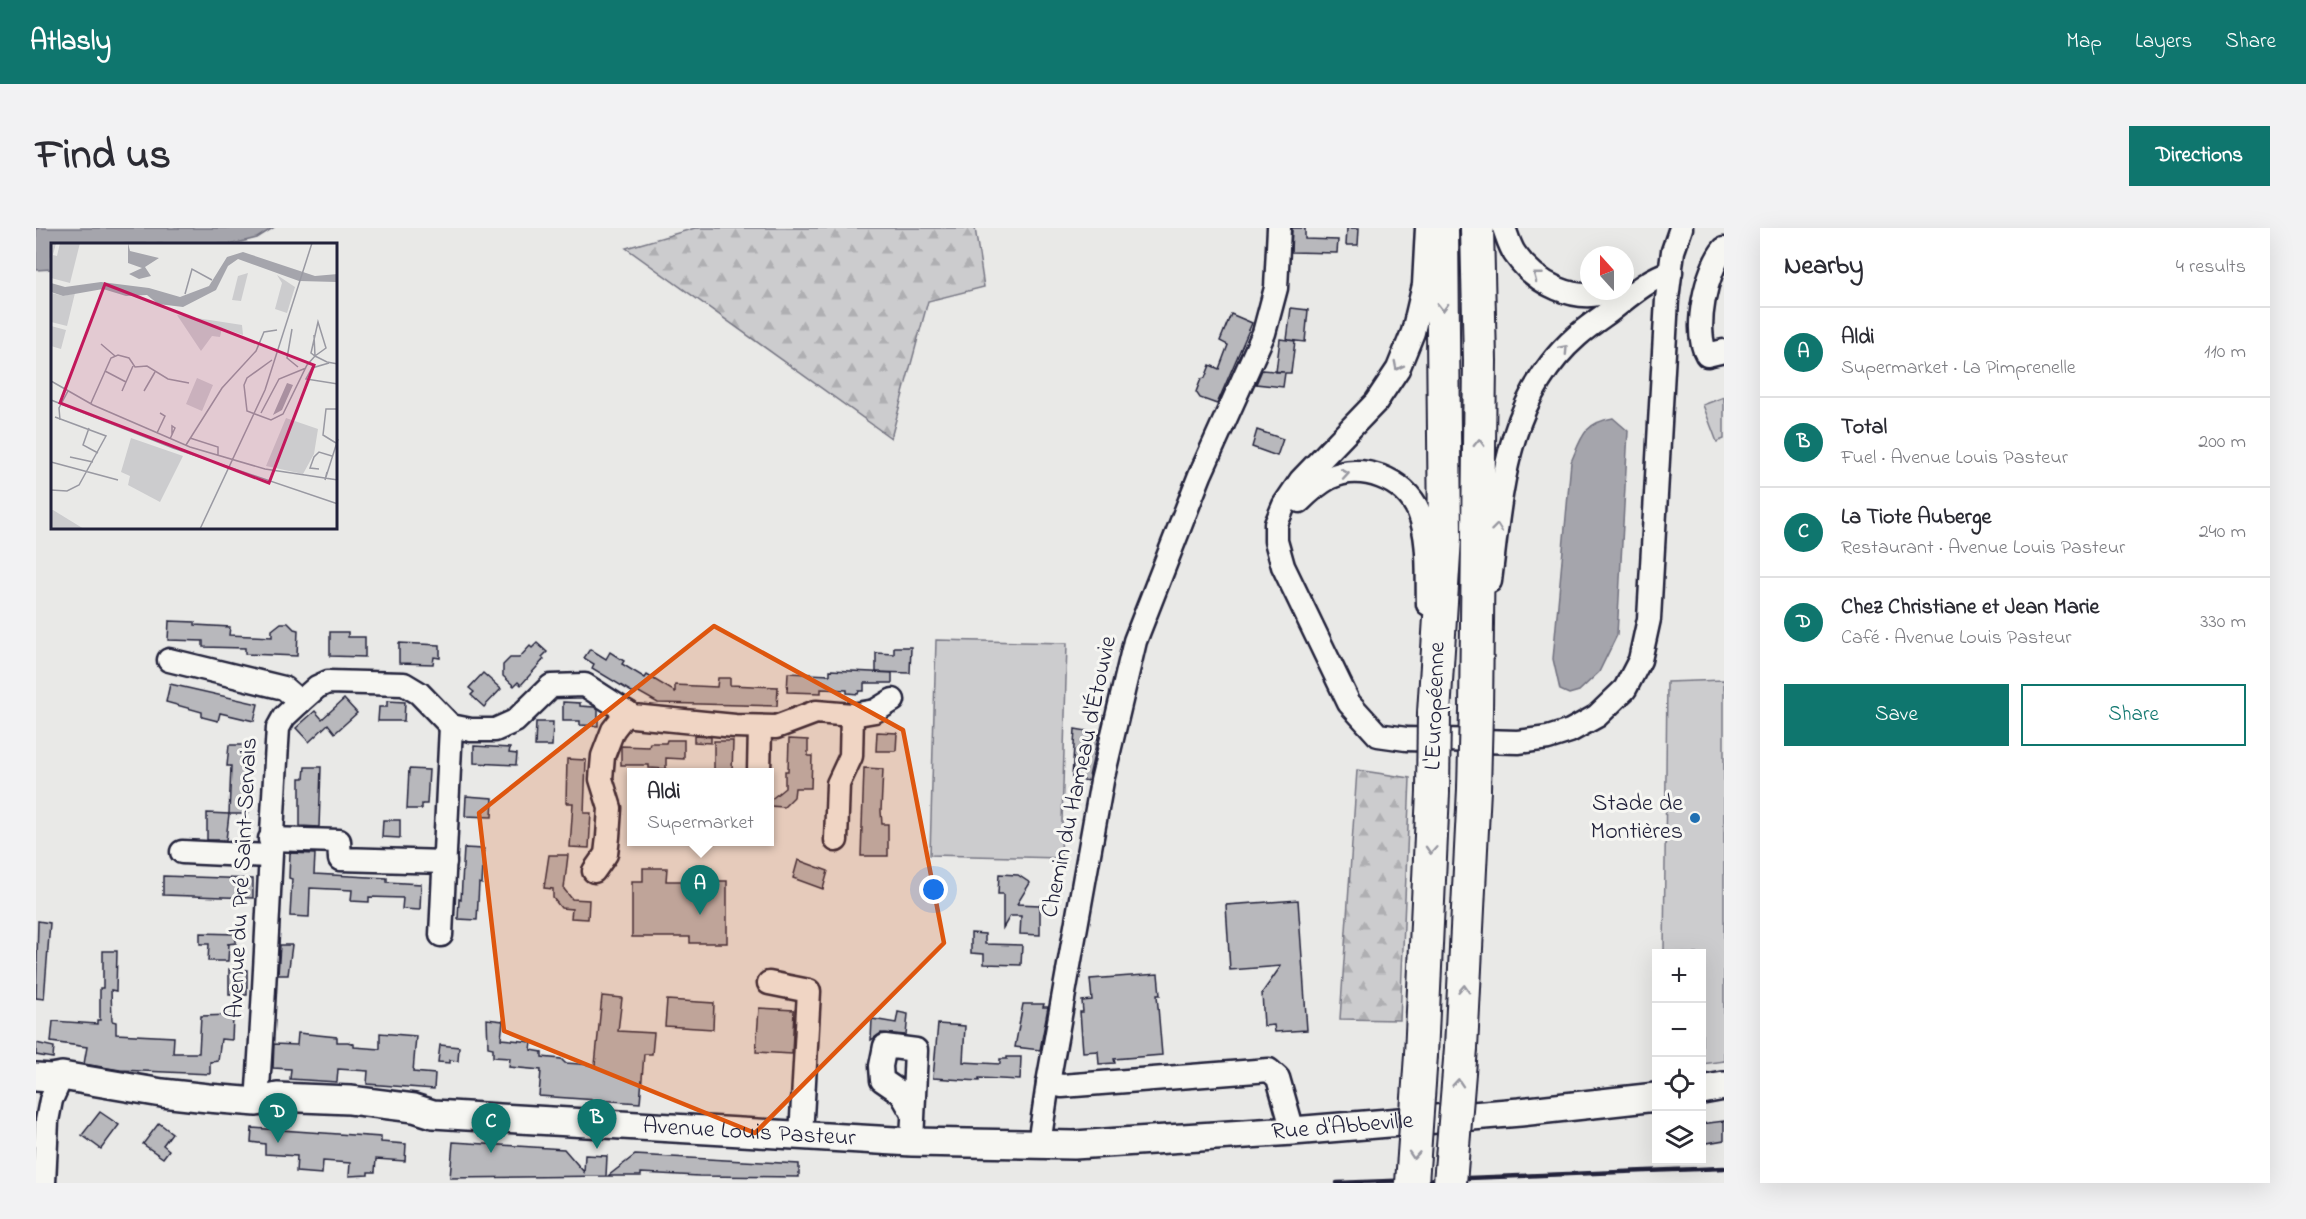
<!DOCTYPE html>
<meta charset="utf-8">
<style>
:root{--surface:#fff;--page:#f2f2f3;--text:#2b2b33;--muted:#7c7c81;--line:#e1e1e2;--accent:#0f766e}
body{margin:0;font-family:"Indie Flower",sans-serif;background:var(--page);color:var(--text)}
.controls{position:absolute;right:18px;bottom:18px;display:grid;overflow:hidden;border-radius:0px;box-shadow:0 6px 24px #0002}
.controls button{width:54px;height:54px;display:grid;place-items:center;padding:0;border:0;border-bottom:2px solid var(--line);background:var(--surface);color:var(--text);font:30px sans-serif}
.compass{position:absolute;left:1544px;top:18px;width:54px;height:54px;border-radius:50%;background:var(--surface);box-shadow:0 6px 24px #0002;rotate:339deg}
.you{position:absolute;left:898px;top:662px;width:21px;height:21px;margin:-15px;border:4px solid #fff;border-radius:50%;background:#1a73e8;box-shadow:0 0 0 9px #1a73e833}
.badge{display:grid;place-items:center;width:39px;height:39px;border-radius:50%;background:var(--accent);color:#fff;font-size:20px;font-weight:700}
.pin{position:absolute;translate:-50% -50px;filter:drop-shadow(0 2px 3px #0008)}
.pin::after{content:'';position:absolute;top:32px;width:21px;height:18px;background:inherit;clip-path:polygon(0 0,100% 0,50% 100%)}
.popup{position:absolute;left:591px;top:540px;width:147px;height:78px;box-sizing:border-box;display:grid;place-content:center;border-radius:0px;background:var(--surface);filter:drop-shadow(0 2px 4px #0005);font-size:20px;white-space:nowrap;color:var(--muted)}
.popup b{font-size:22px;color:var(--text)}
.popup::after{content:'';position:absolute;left:50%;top:100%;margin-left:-12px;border:12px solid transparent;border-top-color:var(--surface)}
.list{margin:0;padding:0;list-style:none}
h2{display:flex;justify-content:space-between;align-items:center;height:78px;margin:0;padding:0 24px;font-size:26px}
h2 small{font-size:20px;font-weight:400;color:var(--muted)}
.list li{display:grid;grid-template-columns:39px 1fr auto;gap:18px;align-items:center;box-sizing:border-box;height:90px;padding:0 24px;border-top:2px solid var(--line)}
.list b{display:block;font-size:22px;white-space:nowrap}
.list p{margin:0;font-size:20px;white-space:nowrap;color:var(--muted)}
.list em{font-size:20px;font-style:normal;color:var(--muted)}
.actions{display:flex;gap:12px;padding:18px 24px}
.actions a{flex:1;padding:14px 0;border:2px solid var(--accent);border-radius:0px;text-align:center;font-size:21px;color:var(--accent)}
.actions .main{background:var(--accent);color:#fff}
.icon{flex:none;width:33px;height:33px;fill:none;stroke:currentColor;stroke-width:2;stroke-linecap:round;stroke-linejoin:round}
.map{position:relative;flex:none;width:1688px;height:955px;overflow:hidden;border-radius:0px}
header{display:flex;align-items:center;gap:36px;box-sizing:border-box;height:84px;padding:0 30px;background:var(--accent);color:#fff}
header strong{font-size:28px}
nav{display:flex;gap:33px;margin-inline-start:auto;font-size:21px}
.intro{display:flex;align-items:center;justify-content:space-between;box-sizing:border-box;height:144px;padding:0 36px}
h1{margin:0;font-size:42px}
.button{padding:15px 27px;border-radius:0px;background:var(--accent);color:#fff;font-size:21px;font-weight:700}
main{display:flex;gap:36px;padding:0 36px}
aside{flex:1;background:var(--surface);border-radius:0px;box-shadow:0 6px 24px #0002}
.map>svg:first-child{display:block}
.forest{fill:url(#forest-firs);stroke:#777784;stroke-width:1.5}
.pitch{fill:#ccccce;stroke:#777784;stroke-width:1.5}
.water{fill:#a5a5ac;stroke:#71717f;stroke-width:1.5}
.building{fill:#b8b8bc;stroke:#22223b;stroke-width:1.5}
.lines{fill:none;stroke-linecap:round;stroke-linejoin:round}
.minor-casing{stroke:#22223b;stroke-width:27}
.major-casing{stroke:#22223b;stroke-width:32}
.highway-casing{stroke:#22223b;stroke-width:36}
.minor{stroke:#f6f6f2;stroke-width:22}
.major{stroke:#f6f6f2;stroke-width:27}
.highway{stroke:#f6f6f2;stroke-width:32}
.rail{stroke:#22223b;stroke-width:4.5}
.highway-bridge-casing{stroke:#22223b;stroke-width:36;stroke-linecap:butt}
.highway-bridge{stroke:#f6f6f2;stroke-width:32}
.oneway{stroke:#9797a0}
.marked{fill:#de560e;fill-opacity:0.2;stroke:#de560e;stroke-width:4.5;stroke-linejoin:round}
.poi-dot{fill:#1f6fb2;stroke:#f6f6f2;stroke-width:2}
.labels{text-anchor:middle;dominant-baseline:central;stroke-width:6;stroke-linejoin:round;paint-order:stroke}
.street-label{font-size:24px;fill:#22223b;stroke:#f6f6f2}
.poi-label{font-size:24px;fill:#22223b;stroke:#f6f6f2;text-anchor:end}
.inset-road{fill:none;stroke:#9999a2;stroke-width:1.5}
.view{fill:#c2185b;fill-opacity:0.15;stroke:#c2185b;stroke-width:3}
.inset-edge{fill:none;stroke:#22223b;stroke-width:3}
</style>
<header>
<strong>Atlasly</strong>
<nav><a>Map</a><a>Layers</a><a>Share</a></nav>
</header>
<div class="intro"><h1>Find us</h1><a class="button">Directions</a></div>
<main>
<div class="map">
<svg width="1688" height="955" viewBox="0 0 1688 955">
<defs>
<pattern id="forest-firs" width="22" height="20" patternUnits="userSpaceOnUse" patternTransform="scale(1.5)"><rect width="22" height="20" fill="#ccccce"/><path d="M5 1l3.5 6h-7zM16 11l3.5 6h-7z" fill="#afafb2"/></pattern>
</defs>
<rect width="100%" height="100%" fill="#e9e9e7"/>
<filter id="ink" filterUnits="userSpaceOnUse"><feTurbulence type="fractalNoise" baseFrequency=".0167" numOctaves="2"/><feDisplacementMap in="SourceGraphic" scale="12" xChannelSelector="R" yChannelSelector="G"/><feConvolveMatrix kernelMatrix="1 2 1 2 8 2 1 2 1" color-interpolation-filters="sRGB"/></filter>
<g filter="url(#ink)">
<g class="forest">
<polygon points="659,0 939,0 948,59 892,73 855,210 590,20"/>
<polygon points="1321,542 1374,550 1364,792 1304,791"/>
</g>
<g class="pitch">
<polygon points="1688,169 1688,211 1681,214 1667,177"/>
<polygon points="900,412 1031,415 1025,630 894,627"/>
<polygon points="1688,452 1688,833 1666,836 1666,726 1628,725 1631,454"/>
</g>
<g class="water">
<polygon points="0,0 237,0 221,10 197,16 16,16 16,41 0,42"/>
<path d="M1577 190 1592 203 1581 407 1563 444 1543 463 1533 466 1524 462 1517 431 1535 234C1546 208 1548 195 1577 190Z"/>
</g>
<g class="building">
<polygon points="1256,0 1269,0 1269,11 1302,12 1301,25 1255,24"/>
<polygon points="1311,0 1323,0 1322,17 1310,17"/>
<polygon points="1255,80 1272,82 1269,114 1251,112"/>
<polygon points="1195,86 1216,95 1181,176 1164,170 1160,164 1165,151 1169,150 1174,137 1183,141 1192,117 1184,113"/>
<polygon points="1244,111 1259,113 1255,145 1249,145 1247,159 1220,156 1226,142 1248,144 1240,144"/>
<polygon points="1221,202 1247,211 1241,228 1216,219"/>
<polygon points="133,393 159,394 159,397 194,399 193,407 236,409 236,402 245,395 252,395 258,401 262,402 261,428 209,426 209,420 167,419 167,413 132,412"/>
<polygon points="294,404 312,404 312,409 329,409 329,429 294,428"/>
<polygon points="363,415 404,417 404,430 398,429 397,436 363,435"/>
<polygon points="501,415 511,424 506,429 508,431 485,457 482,454 478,458 467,448 467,437 474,430 483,430 494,418 496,420"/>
<polygon points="858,419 875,419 874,445 840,444 840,425 858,426"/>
<polygon points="554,421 570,431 574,424 588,433 586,436 609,450 611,447 639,464 639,457 681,459 682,450 694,450 694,457 742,459 741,478 622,475 601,463 599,466 556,440 558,436 548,430"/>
<polygon points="794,442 856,445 856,455 828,455 828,463 823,463 822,466 811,465 811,462 785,461 785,465 751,464 752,445 794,447"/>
<polygon points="447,445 465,461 448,479 435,467 438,464 433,460"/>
<polygon points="134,456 222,476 218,493 184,485 182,493 166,489 166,484 130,474"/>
<polygon points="308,471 321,485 299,505 292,496 273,514 260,500 279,483 286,491"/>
<polygon points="351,473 369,474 368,493 342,493 343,479 351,479"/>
<polygon points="527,474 544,475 544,478 558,479 562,482 562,498 544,497 544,493 527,493"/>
<polygon points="500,494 517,494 516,518 499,518"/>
<polygon points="1039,501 1063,505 1052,553 1036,550"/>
<polygon points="841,504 861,505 860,523 840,523"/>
<polygon points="658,508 675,509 675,515 658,514"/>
<polygon points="753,511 772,512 772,528 776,528 775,560 759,560 758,569 748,579 733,578 733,573 749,560 749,543 752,543"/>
<polygon points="631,512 648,512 648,531 630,530 630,541 613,540 613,537 585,537 585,518 613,519 614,515 630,515"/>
<polygon points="678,513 697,513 696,544 678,544"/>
<polygon points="193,517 211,517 210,552 213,552 212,586 193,586 195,538 191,538"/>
<polygon points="438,518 474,520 473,525 481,526 480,537 438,535"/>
<polygon points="531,531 550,532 548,585 555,585 553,620 534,619 537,575 530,575"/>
<polygon points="269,539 285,539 283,599 264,598 264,550 268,550"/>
<polygon points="828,540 847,541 845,583 846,596 852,596 852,628 825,628"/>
<polygon points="373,541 393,542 391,576 386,576 386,581 371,581"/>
<polygon points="430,568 457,570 456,589 429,588"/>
<polygon points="171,585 193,586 190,612 171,612"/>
<polygon points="347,592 364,592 364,610 346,609"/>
<polygon points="428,620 448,621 446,656 443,655 441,692 422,691 423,671 425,672"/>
<polygon points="254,625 279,626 278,646 351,650 351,654 385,656 384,682 366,681 367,670 333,669 333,674 315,673 316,662 274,660 273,689 254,688 256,651 253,650"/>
<polygon points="513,627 532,627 528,661 536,671 553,672 552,691 535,690 536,681 525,680 517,670 517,661 508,660"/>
<polygon points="762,632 792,643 787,661 757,650"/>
<polygon points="607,640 631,640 630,653 691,653 691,715 654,715 654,709 596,709 596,653 607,653"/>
<polygon points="963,646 982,647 994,655 981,676 1004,677 1004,707 984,706 985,688 974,688 967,700 967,666 962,666"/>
<polygon points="127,648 217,651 217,670 127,667"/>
<polygon points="1262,672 1271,802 1239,804 1238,797 1228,798 1226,765 1245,738 1194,742 1190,677"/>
<polygon points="2,693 14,695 8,771 0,770"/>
<polygon points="164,705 200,706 200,715 191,716 193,716 192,733 172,733 173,716 164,716"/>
<polygon points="935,705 949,706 949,716 986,717 985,737 948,736 948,726 935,725"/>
<polygon points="244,717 256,717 252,747 242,747"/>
<polygon points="67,723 81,723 80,763 75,762 76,793 80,794 80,806 138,809 137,825 163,825 165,788 195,787 197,789 196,812 185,811 182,833 174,834 174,846 84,842 48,836 51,819 15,814 17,793 61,796 61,792 64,792 64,760 67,760"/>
<polygon points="193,741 211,742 211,767 193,767"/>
<polygon points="1122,746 1124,767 1121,767 1126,827 1078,831 1079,835 1063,836 1062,823 1047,824 1044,784 1047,784 1046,773 1056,772 1054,751"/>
<polygon points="566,768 586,770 582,803 618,805 616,826 608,826 604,875 503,868 505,842 473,839 474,830 457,829 457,820 452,819 451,791 467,793 465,811 496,814 495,822 506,824 506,829 525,831 529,835 559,837"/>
<polygon points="631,772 678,775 677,801 629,798"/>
<polygon points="987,776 1008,776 1007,779 1012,779 1004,822 979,819"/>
<polygon points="723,780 758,782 756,826 720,824"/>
<polygon points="862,784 872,786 870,807 845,805 835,812 836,791 860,795"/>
<polygon points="902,796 929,798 927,834 964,836 964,831 971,831 971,829 985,829 984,852 943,850 943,853 897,850"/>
<polygon points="262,805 301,809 301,814 312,814 318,816 318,819 344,821 344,805 380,808 377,844 399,846 398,861 331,856 332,843 302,841 301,854 254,851 255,841 237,840 238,816 261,817"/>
<polygon points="0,815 18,819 17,830 0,827"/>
<polygon points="404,817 423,819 422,833 414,832 414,835 402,834"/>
<polygon points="64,884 83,897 65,921 46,907"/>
<polygon points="1688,893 1688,912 1665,916 1665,896"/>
<polygon points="123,895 136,905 127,917 133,922 127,930 107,916"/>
<polygon points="216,900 345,909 345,914 370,916 369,933 340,931 339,944 332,944 332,947 313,948 314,935 287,933 286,946 260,944 261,928 229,926 229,916 215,914"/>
<polygon points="417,914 528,921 548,944 549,927 571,928 570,948 414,950"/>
<polygon points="599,927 763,936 763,949 663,948 605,945 605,948 572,948"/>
</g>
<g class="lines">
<defs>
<g id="minor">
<polyline points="1391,0 1388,57 1377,104 1362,141 1340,174 1265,252 1248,277 1240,296 1240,313 1247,338 1313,475 1342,507 1370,511 1482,514 1512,510 1534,503 1561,488 1589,461 1604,432 1613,391 1631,71 1637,23 1645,0"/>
<path d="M1468 0C1471 8 1474 19 1479 26 1500 56 1539 76 1575 63"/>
<path d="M1688 21C1670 42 1657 103 1671 127L1688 123"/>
<path d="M1264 273C1273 264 1282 256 1293 250 1325 234 1369 251 1383 284 1394 312 1391 346 1392 376"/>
<path d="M1454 353C1465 266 1469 171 1541 108 1550 100 1560 93 1570 86 1590 71 1611 51 1635 44"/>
<polyline points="133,432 248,460 264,474"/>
<polyline points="723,544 724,499"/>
<polyline points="234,611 303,613 304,631 409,634"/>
<polyline points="800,612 802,556 815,528 816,487"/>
<polyline points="146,624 233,628"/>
<polyline points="558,643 570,626 572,609 574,580 565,551 567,528 577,502 591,484"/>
<polyline points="405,707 415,498"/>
<polyline points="733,755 773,763 765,908"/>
<polyline points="1012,855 1026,858 1233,842 1242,850 1257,903"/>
<path d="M221 874C230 749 234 625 242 500L248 489 264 474 281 459 292 454 368 456 383 465 415 498 435 502H459L479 493 515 458 549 457 597 488 699 498 740 499 780 484 816 487 839 483 857 472"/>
<polyline points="876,914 880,822 849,818 845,838 846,852 865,865 876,884"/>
<polyline points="1003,916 1012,855 1066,553 1099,413 1164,247 1228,105 1240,60 1243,0"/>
<polyline points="8,955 11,893 15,872 26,848"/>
</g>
<g id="major">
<path id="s1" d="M0 849 15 850 26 848 126 865 172 870 221 874 241 869 314 872 378 880 397 886 876 914 1038 917 1257 903 1484 884 1620 869"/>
<polyline points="1666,862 1688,858"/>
</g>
<g id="highway">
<polyline points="1440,483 1444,133 1441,0"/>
<polyline points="1398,485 1409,310 1406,0"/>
<polyline points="1425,820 1438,561"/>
<polyline points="1385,827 1397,564"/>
</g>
</defs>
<use href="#minor" class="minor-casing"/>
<use href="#major" class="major-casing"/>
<use href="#highway" class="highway-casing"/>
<use href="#minor" class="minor"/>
<use href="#major" class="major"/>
<use href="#highway" class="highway"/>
<polyline class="rail" points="1301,955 1688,940"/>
<defs>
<g id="highway-bridge">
<polyline points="1438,561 1440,483"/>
<polyline points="1397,564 1398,485"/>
<polyline points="1376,955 1385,827"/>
<polyline points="1414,955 1425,820"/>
</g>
</defs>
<use href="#highway-bridge" class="highway-bridge-casing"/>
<use href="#highway-bridge" class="highway-bridge"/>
</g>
<defs><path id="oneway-chevron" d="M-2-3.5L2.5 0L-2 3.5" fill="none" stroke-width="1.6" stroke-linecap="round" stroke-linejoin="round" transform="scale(1.5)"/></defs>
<g class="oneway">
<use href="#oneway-chevron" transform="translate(1501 48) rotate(-142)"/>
<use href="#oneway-chevron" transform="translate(1407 79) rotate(89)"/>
<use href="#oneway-chevron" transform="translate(1528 121) rotate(-47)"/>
<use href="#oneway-chevron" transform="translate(1362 138) rotate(117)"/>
<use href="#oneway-chevron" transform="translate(1443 215) rotate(-89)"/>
<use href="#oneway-chevron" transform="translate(1309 246) rotate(-10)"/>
<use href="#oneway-chevron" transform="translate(1461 300) rotate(-83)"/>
<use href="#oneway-chevron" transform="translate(1395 622) rotate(93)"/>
<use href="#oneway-chevron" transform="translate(1428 761) rotate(-87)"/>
<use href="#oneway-chevron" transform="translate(1422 855) rotate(-86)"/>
<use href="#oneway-chevron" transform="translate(1378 927) rotate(94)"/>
</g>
</g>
<path class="marked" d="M678 398 867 502 908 715 719 905 468 803 443 585Z"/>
<circle class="poi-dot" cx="1659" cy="590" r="6"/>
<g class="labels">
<g class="street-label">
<text transform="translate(1400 478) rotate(-88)">L'Européenne</text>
<text transform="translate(1044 549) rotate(-78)">Chemin du Hameau d'Étouvie</text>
<text transform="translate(207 650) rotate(-87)">Avenue du Pré Saint-Servais</text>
<text stroke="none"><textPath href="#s1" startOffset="1312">Rue d'Abbeville</textPath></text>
<text stroke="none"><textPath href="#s1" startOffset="718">Avenue Louis Pasteur</textPath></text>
</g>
<g class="poi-label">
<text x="1647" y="576">Stade de<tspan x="1647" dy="28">Montières</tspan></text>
</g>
</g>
<g transform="translate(15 15)">
<rect width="286" height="286" fill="#e9e9e7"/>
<path d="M0 0H5L2 12 6 13 9 0H29L19 40 0 35ZM1 50 12 53 24 50 16 83 0 79ZM0 83 15 87 10 106 0 103ZM80 195 132 213 109 259 77 242 79 233 70 229ZM0 267H2L33 286H0Z" fill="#ccccce"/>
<path d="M197 30 190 58 181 57 187 33ZM226 32 244 44 236 70 224 66 231 40ZM126 72 191 82 192 92 171 85 169 94 161 93 150 108Z" fill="#ccccce"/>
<path d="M146 135 162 142 151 168 135 161ZM235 175 267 186 263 211 252 231 215 223Z" fill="#ccccce"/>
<path d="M77 0 79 8 108 15 94 24 100 33 88 36 78 31 91 25 77 20ZM192 9 264 33 287 31 286 39 248 38 187 16 177 23 165 47 132 64 107 61 96 52 75 53 52 46 12 53 0 49V40L14 44 50 39 98 45 129 54 158 43 176 14ZM236 140 242 142 231 167 222 172Z" fill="#a5a5ac"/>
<path class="inset-road" d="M134 51 141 26 161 37M241 86 236 115 247 124M263 92 264 113M50 101 64 113M221 117 196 135 193 142 196 168 220 177 232 171 256 122 264 113 275 105 267 79 260 110 264 113 276 119 287 121M278 120 261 125 255 136 287 141M54 128 75 139M0 138 42 162 139 204 214 226 287 237M71 148 82 123M93 148 104 129M0 157 122 205 287 261M40 160 60 115 67 112 78 115 84 124 96 123 117 136 138 140M210 170 228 136 255 125M9 177 8 165 17 148M38 185 32 202 47 210M106 190 114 173 109 170M139 195 167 204V213M119 196 124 185 121 183V192M285 200 272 192 275 166H287M135 202 171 145 205 108 213 89 226 87M19 214 42 219M0 219 67 237M268 226 259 225 263 214 268 209 281 213M276 229 274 237 287 196M0 247 16 248 28 242 55 193 4 174M149 286 214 147 261 0"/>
<path class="view" d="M54 41 263 122 218 240 9 160Z"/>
<rect width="286" height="286" class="inset-edge"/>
</g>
</svg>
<div class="controls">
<button>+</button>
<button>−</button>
<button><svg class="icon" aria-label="locate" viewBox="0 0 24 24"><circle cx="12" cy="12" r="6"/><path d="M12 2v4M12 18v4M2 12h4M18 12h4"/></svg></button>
<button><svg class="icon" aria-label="layers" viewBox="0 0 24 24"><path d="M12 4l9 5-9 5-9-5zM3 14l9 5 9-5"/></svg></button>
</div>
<svg class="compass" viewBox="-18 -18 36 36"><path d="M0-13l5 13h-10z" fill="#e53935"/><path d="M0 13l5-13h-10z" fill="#7c7c81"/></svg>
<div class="you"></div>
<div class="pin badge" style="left:664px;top:687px">A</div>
<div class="popup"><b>Aldi</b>Supermarket</div>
<div class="pin badge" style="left:561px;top:921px">B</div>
<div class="pin badge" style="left:455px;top:925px">C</div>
<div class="pin badge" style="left:242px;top:915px">D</div>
</div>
<aside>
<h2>Nearby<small>4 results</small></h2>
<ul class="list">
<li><span class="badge">A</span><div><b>Aldi</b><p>Supermarket · La Pimprenelle</p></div><em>110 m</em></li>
<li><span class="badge">B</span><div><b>Total</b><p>Fuel · Avenue Louis Pasteur</p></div><em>200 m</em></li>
<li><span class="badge">C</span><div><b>La Tiote Auberge</b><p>Restaurant · Avenue Louis Pasteur</p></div><em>240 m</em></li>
<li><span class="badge">D</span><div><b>Chez Christiane et Jean Marie</b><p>Café · Avenue Louis Pasteur</p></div><em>330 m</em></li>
</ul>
<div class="actions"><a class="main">Save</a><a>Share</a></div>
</aside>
</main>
